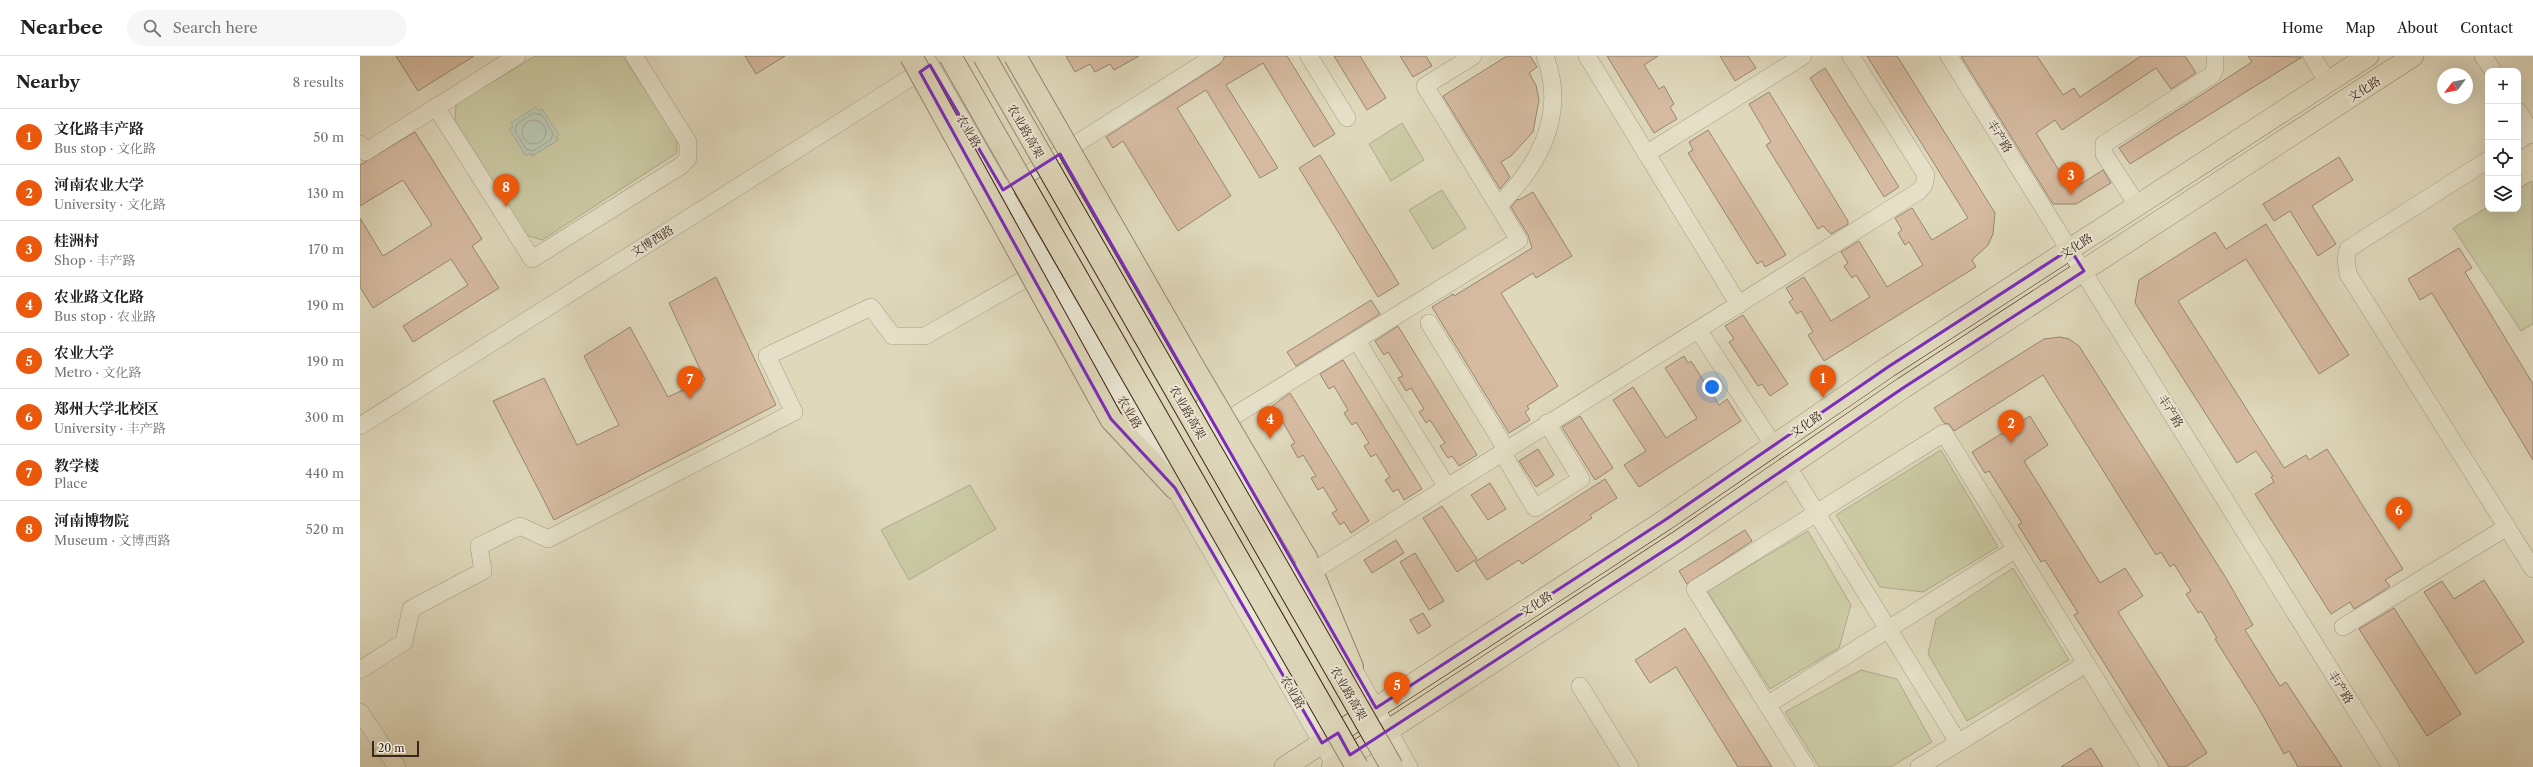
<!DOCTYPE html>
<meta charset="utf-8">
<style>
:root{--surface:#fff;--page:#f6f6f6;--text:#222;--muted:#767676;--line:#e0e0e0;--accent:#ea580c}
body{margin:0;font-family:"Libre Caslon Text","Noto Serif SC",serif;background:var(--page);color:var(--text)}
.controls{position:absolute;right:12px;top:12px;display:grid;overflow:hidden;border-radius:8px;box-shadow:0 4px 16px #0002}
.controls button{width:36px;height:36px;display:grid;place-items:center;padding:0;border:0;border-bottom:1px solid var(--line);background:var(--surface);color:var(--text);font:20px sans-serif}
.compass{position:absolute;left:2077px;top:12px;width:36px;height:36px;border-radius:50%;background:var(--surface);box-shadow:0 4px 16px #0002;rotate:238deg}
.scale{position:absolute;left:12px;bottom:10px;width:47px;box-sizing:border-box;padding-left:4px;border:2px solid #3c251a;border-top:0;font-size:11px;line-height:14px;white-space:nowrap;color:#3c251a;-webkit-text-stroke:3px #eae6d3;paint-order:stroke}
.you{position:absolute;left:1352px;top:331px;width:14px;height:14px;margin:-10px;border:3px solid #fff;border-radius:50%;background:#1a73e8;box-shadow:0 0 0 6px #1a73e833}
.badge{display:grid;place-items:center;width:26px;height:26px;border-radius:50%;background:var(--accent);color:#fff;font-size:13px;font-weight:700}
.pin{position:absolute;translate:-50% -33px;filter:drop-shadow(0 1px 2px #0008)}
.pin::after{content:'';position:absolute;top:21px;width:14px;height:12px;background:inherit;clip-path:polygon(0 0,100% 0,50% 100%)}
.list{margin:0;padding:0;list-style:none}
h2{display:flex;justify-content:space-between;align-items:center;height:52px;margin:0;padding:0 16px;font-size:17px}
h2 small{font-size:13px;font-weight:400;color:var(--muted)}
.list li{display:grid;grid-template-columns:26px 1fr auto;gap:12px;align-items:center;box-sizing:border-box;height:56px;padding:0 16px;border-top:1px solid var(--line)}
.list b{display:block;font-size:15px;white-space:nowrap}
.list p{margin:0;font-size:13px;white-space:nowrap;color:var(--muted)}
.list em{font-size:13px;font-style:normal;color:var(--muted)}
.icon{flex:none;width:22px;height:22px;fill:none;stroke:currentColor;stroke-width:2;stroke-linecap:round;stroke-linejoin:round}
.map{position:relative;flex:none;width:2173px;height:711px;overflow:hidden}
header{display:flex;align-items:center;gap:24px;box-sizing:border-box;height:56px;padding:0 20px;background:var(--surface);border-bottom:1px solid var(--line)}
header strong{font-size:19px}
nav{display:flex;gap:22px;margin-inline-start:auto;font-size:14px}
.search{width:280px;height:36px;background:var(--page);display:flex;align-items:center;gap:10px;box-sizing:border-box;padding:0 14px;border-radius:22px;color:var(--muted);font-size:15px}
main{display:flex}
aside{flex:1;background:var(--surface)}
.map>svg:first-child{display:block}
.green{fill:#b6bd8d;stroke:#797154;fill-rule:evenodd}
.water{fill:#93bab0;stroke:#707e74}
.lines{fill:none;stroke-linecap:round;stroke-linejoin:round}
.shore{stroke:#687065;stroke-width:1}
.building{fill:#cd9780;stroke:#3c251a}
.minor-casing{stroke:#655242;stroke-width:18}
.major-casing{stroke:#3c251a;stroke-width:22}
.highway-casing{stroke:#3c251a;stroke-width:24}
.minor{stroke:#eae6d3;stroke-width:17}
.major{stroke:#dfd8bb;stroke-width:21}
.highway{stroke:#dfd8bb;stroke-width:22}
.highway-bridge-casing{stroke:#3c251a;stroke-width:24;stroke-linecap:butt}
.highway-bridge{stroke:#dfd8bb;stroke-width:22}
.marked{fill:none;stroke:#7b2cbf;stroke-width:3;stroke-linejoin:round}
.labels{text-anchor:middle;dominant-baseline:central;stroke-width:4;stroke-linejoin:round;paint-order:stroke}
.street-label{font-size:12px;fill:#3c251a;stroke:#eae6d3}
</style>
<header>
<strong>Nearbee</strong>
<div class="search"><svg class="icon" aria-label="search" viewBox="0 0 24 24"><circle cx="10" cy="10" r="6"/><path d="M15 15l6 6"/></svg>Search here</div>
<nav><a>Home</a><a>Map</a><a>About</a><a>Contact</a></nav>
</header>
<main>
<aside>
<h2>Nearby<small>8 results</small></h2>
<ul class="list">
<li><span class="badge">1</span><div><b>文化路丰产路</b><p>Bus stop · 文化路</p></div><em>50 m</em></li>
<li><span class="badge">2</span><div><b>河南农业大学</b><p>University · 文化路</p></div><em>130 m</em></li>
<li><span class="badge">3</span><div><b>桂洲村</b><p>Shop · 丰产路</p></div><em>170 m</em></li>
<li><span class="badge">4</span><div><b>农业路文化路</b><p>Bus stop · 农业路</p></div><em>190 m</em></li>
<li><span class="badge">5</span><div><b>农业大学</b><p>Metro · 文化路</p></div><em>190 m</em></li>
<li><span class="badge">6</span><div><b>郑州大学北校区</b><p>University · 丰产路</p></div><em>300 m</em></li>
<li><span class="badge">7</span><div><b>教学楼</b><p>Place</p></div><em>440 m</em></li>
<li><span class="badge">8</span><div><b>河南博物院</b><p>Museum · 文博西路</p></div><em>520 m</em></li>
</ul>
</aside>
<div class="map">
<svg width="2173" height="711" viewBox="0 0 2173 711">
<rect width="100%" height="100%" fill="#dfd8bb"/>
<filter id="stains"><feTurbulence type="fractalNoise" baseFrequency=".005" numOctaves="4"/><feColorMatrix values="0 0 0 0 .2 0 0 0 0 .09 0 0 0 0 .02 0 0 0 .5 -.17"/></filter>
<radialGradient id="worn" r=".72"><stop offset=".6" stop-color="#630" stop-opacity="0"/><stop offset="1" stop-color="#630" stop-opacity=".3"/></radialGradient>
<g class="green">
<path d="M175 0H263L317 83V97L182 184 166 179 95 65 96 48ZM182 53 198 84 172 100 150 73Z"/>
<polygon points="1042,67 1064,104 1031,125 1009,88"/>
<polygon points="2172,125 2173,268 2161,275 2093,172 2128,151 2158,153 2158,133"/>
<polygon points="1082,134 1106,172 1073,193 1049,154"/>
<polygon points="1581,394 1638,491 1563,536 1520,531 1476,459"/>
<polygon points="610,429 636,473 549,524 521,474"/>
<polygon points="1448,475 1491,549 1479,592 1410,633 1347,535"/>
<polygon points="1653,512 1709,604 1607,665 1568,598 1576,563"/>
<polygon points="1501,614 1537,623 1572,686 1531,711 1459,711 1425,656"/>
</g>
<polygon class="water" points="176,51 179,55 182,53 199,79 196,81 198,84 172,100 170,97 166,100 149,73 153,71 151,67"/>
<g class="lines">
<g class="shore">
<polygon points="174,57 182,59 193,77 191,84 173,95 166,93 155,75 157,68"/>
<circle cx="174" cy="76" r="12"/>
</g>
</g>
<g class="building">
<polygon points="36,0 114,0 58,35"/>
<polygon points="385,0 425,0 396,18"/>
<polygon points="706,0 779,0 754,14 750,8 735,16 730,8 715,16"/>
<polygon points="865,0 927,0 975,78 954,91 903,7 866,29 918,112 900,122 846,34 817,52 871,140 818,175 763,85 753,92 746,81 860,8"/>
<polygon points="974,0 1000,0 1026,42 1007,54"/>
<polygon points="1040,0 1066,0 1072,10 1053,21"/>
<polygon points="1147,0 1170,0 1177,11 1169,17 1176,29 1179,44 1173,76 1151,100 1141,106 1150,121 1140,133 1083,40"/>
<polygon points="1247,0 1298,0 1284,9 1299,33 1304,30 1314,48 1310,51 1317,63 1294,77"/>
<polygon points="1360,0 1388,0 1396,12 1375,25"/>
<polygon points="1507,0 1537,0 1635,157 1633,178 1628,189 1612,204 1616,211 1464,305 1448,279 1453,276 1441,255 1437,258 1429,246 1433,243 1426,232 1444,221 1471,265 1510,241 1496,219 1492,222 1484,210 1488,207 1481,196 1499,185 1527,231 1563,209 1549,186 1545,189 1538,177 1542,174 1535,162 1552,152 1572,184 1608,162"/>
<polygon points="1601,0 1677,0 1703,39 1714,32 1720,41 1781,0 1825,0 1836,17 1811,33 1796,12 1702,74 1695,64 1676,77 1706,126 1721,128 1743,114 1751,127 1716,148 1693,148"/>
<polygon points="1888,0 1942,1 1770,108 1759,92 1892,6"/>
<polygon points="1465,12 1539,131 1524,141 1450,22"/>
<polygon points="1409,36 1488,165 1488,168 1471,178 1463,170 1458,173 1406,89 1411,86 1389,48"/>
<polygon points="1348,74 1426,199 1405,211 1402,205 1397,208 1328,97 1333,94 1329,86"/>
<polygon points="55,76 122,183 112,190 139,232 53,286 43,270 108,229 91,203 13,252 0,231 0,162 23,200 72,169 43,124 0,150 0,109"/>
<polygon points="960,99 1039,228 1018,241 939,112"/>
<polygon points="1979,101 1993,124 1952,150 1976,188 1958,200 1930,155 1914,165 1903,148"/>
<polygon points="1173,136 1212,200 1176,222 1173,217 1141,237 1198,330 1167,350 1169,353 1165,356 1170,364 1149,377 1072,251 1093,238 1094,240 1172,192 1168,179 1151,151 1158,143 1159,144"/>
<polygon points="1906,168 1989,299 1959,318 1886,203 1818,245 1924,412 1946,399 1949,404 1967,393 2043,513 2025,524 2030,530 2023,535 1994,553 1990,546 1971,558 1895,438 1914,426 1911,421 1913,420 1896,395 1877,407 1775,247 1779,224 1855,176 1866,193"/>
<polygon points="2099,192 2112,212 2105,216 2173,328 2173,404 2072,237 2060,244 2048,223"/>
<polygon points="356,221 416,349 194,464 133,345 184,322 217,389 259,369 224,300 270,271 308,341 345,324 309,247"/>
<polygon points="1011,244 1020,258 936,310 927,296"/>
<polygon points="1383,259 1428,328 1410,340 1402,328 1398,330 1369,286 1374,283 1365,270"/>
<polygon points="1038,270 1117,399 1099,410 1092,400 1088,402 1080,390 1085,387 1070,364 1066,367 1059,356 1064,353 1051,332 1046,335 1038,322 1043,320 1028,296 1024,299 1015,285"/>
<polygon points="1700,281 1709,283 1719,290 1866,522 1893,569 1885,574 1920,630 1926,626 1982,711 1938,711 1929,695 1924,698 1899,653 1855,583 1857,582 1841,555 1838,557 1826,538 1831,535 1814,508 1810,511 1801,496 1796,499 1683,319 1594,375 1589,368 1584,367 1574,352 1684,283"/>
<polygon points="1324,300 1328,307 1331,305 1359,349 1367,343 1381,365 1279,431 1264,409 1286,395 1253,344 1273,331 1306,382 1337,362 1305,312"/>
<polygon points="983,304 1062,433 1044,444 1038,433 1033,436 1025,424 1030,421 1016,398 1011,401 1004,390 1009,387 996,366 992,369 984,357 988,354 974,330 969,333 960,318"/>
<polygon points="930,337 1009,465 991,477 984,466 980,469 972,457 977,454 963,431 958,434 951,422 956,420 943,399 938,402 931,389 935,387 921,363 916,365 908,353"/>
<polygon points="1220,360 1253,412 1235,424 1202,371"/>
<polygon points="1670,360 1688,389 1664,405 1740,527 1765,512 1783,540 1758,556 1847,697 1825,711 1809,711 1714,559 1718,557 1685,504 1681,506 1658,469 1662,467 1629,415 1625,417 1612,396"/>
<polygon points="1178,393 1194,419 1176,431 1159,405"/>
<polygon points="1245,423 1257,442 1230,459 1232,462 1162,508 1159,504 1127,524 1115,506"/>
<polygon points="1130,427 1146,453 1128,464 1111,439"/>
<polygon points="1082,450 1117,503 1097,516 1063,462"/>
<polygon points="1385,474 1392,485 1327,528 1319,515"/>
<polygon points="1036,484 1044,497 1012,517 1004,504"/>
<polygon points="1055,497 1084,545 1069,554 1040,506"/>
<polygon points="2124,524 2164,586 2116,618 2064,536 2082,525 2094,543"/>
<polygon points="2034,552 2101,658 2067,680 1999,573"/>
<polygon points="1063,557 1071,570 1058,578 1050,564"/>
<polygon points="1325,572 1412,711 1378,711 1316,611 1290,627 1275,604"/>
<polygon points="1731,692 1743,711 1701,711"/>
</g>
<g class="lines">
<defs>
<g id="minor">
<polyline points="565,0 976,711"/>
<polyline points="949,0 987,62"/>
<polyline points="1227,0 1379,249"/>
<polyline points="1589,0 2031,711"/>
<polyline points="1952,0 1968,26"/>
<polyline points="2123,0 2133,15"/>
<polyline points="76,51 172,203 322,109 328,102 328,86 274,0"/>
<polyline points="2158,55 2173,79"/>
<polyline points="2158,85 2173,75"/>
<polyline points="0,88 5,96 157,0"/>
<polyline points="1286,98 1443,0"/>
<polyline points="2128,104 1988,193 1986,203 1988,218 2173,513"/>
<polyline points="651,129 855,0"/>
<path d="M1139 149C1180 108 1207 58 1185 0"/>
<polyline points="1778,150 1744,98 1744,88 1852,19 1855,13 1855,0"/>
<polyline points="1069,267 1146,393"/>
<polyline points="1339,275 1414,390"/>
<polyline points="997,285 1087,431"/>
<polyline points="844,350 956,547"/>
<polyline points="0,370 569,10"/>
<polyline points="856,371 1159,184 1065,30 1113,0"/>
<polyline points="1142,396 1175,452 1221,423 1187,367"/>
<polyline points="1428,411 1598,686"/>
<polyline points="952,516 1559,135 1564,129 1566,119 1491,0"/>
<polyline points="1983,571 2147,471"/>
<polyline points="986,600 1049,711"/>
<polyline points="0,614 44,586 51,553 123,515 119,490 160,470 188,483 434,356 407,300 511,251 533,280 565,280 672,219"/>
<polyline points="1220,630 1270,711"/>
<polyline points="1407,649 1656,493"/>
<polyline points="0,656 37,711"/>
<polyline points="1446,711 1335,533 1584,377 1790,711"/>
<polyline points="1559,711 1726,608"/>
</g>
<g id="major">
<polyline points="925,711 1305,464 1528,311 2008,0"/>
<polyline points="972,711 1319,485 1543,332 2053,0"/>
</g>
<g id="highway">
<polyline points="751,363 815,432"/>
<polyline points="946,502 992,611"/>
</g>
</defs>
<use href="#minor" class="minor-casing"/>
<use href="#major" class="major-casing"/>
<use href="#highway" class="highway-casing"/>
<use href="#minor" class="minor"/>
<use href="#major" class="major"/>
<use href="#highway" class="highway"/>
<defs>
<g id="highway-bridge">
<polyline points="551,0 751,363"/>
<polyline points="590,0 997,711"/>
<polyline points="624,0 1032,711"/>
<polyline points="655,0 835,314 946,502"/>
</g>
</defs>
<use href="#highway-bridge" class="highway-bridge-casing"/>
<use href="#highway-bridge" class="highway-bridge"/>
</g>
<path d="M0 0H2173V711H0ZM570 9 643 134 700 98 1016 652 1305 464 1528 311 1710 193 1724 215 1543 332 1319 485 990 699 978 677 962 687 815 432 751 363 560 16Z" fill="#dfd8bb" fill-opacity=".55" fill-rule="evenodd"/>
<path class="marked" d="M570 9 643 134 700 98 1016 652 1305 464 1528 311 1710 193 1724 215 1543 332 1319 485 990 699 978 677 962 687 815 432 751 363 560 16Z"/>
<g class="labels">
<g class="street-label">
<text transform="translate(2004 33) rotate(-33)">文化路</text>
<text transform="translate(609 75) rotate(60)">农业路</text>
<text transform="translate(666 75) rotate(60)">农业路高架</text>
<text transform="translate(1640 80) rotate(58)">丰产路</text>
<text transform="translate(292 185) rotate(-32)">文博西路</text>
<text transform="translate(1716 190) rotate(-33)">文化路</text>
<text transform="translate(1811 355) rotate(58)">丰产路</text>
<text transform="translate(770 356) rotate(60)">农业路</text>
<text transform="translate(828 356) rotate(60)">农业路高架</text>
<text transform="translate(1446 368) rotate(-35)">文化路</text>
<text transform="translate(1176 548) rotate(-33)">文化路</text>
<text transform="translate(1981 631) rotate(58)">丰产路</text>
<text transform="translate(933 636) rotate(60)">农业路</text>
<text transform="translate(989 637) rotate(60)">农业路高架</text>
</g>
</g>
<rect width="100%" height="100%" filter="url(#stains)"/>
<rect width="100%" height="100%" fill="url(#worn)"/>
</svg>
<div class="controls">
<button>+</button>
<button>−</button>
<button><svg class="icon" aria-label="locate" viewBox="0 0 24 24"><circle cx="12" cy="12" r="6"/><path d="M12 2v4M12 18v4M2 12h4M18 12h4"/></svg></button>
<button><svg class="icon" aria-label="layers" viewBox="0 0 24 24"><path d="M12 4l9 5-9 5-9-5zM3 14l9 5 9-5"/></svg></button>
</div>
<svg class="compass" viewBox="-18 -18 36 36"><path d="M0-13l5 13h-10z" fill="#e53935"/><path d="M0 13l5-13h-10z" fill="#767676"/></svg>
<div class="scale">20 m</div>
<div class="you"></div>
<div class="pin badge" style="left:1463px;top:342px">1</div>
<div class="pin badge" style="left:1651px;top:387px">2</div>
<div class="pin badge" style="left:1711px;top:139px">3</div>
<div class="pin badge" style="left:910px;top:383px">4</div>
<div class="pin badge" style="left:1037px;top:649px">5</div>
<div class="pin badge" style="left:2039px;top:474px">6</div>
<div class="pin badge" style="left:330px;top:343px">7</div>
<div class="pin badge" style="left:146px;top:151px">8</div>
</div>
</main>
